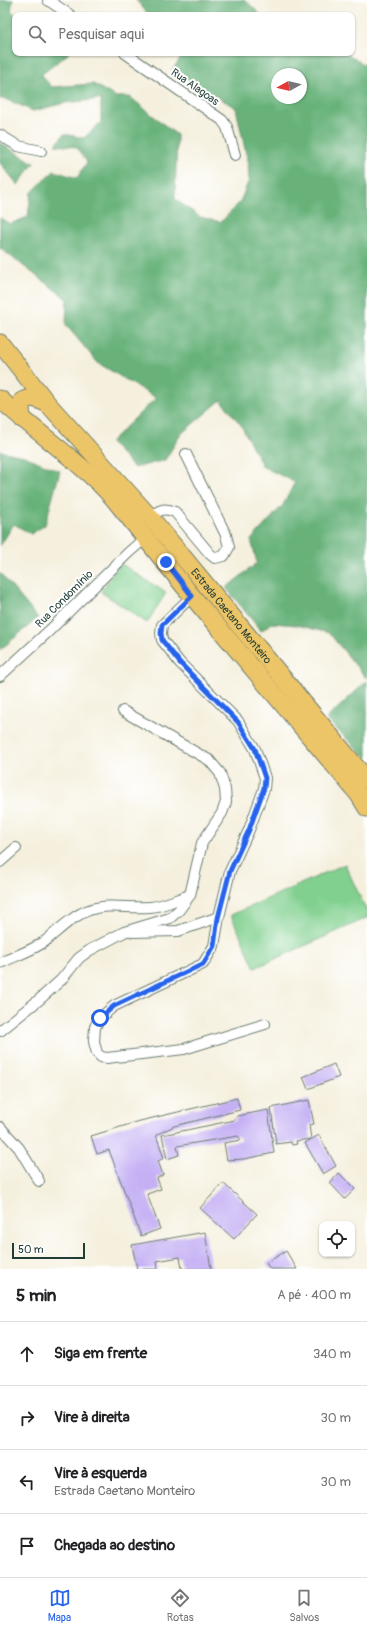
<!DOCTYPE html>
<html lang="pt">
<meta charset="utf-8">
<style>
:root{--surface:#fff;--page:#f6f6f6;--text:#202124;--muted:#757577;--line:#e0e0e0;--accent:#2563eb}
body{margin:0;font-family:Pangolin,sans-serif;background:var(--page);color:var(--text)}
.controls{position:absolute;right:12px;bottom:12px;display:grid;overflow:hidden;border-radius:8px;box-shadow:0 1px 3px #0004}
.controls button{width:36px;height:36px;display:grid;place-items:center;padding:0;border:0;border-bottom:1px solid var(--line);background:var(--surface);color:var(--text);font:20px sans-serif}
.compass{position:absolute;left:271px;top:68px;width:36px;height:36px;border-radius:50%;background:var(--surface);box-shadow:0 1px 3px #0004;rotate:262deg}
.scale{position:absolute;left:12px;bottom:10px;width:73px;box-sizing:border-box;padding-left:4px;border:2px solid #1f3d34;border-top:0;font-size:11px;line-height:14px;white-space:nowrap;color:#1f3d34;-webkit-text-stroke:3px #fff;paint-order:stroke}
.stop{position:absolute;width:12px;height:12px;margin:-9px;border:3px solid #2563eb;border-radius:50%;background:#fff}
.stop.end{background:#2563eb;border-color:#fff;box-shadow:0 1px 4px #0008}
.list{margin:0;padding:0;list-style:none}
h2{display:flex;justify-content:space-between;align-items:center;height:52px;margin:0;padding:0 16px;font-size:17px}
h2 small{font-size:13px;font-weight:400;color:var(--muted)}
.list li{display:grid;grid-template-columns:26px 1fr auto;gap:12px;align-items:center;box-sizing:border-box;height:64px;padding:0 16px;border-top:1px solid var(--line)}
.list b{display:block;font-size:15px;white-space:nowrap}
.list p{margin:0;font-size:13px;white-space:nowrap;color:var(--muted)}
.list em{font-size:13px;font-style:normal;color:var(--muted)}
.icon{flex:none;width:22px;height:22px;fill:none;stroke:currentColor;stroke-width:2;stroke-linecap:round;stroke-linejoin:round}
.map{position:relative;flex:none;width:367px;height:1269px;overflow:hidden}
.search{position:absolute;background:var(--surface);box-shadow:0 1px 3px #0004;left:12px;right:12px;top:12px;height:44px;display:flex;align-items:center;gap:10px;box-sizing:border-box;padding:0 14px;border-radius:8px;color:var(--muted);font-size:15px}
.sheet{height:308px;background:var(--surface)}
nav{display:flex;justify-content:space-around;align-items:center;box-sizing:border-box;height:56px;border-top:1px solid var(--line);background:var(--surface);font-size:11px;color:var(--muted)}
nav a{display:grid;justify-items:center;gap:2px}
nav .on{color:var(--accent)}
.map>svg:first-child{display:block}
.green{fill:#81d08f;stroke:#508662}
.forest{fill:#68b27a;stroke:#447857;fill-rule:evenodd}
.building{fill:#c5b0f4}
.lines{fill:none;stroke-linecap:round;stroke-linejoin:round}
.street-casing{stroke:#6a7c70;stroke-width:12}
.primary-casing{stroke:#6a7c70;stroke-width:19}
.street{stroke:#fff;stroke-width:10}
.primary{stroke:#edc569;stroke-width:17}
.route{stroke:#2563eb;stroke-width:5}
.labels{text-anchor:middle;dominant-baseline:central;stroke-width:4;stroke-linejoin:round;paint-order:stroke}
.street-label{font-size:11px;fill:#1f3d34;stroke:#fff}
</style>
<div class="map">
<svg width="367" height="1269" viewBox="0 0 367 1269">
<rect width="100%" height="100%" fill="#fff"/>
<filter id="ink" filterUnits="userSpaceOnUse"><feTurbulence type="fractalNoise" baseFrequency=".025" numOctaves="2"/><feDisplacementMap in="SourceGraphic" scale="8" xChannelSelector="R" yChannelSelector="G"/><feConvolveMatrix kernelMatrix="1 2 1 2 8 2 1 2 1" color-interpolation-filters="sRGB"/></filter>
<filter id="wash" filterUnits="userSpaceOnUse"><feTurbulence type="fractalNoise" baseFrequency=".012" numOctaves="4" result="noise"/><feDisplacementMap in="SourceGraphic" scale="16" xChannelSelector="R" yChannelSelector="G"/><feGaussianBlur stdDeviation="0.9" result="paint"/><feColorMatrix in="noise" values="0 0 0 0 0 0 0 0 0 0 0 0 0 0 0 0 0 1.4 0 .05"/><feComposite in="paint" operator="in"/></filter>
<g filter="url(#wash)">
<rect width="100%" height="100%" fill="#f5f0de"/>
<g class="green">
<polygon points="120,563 166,593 147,623 101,592"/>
<polygon points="345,864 367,912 367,918 255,968 231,915"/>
</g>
<g class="forest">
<path d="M0 0H13L11 10 15 15V53H69L41 75 52 87 93 84 116 97H130L177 135 175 199 200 217 221 222 240 202 249 180 248 163 236 108 172 70 184 54 183 53H345L365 65 367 59V679L329 633 297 625 272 623 261 631 226 588 257 563 251 540 283 505 295 482 263 467 241 425 221 400 181 434 165 460 134 468 110 442 156 398 98 363 66 325 67 299 0 248V218L10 224 28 217 31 193 54 171 77 178 87 162 76 147 55 145 64 134 84 138 101 122V99L65 103 33 111 6 99H0ZM277 74H301V98H277Z"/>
<polygon points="136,0 245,0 261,15 149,15"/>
<polygon points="0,143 34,163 18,185 0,163"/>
<polygon points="0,451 24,456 60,471 45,525 31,534 14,524 0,546"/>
<polygon points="0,573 38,618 0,650"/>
<polygon points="367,681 367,758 326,719"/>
</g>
<g id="blocks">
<g class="building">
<polygon points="334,1064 339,1077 308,1089 303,1077"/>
<polygon points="237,1098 240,1110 174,1126 156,1135 164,1158 158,1161 163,1175 157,1178 161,1189 147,1194 160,1229 141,1236 109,1150 97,1154 91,1136 140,1121"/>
<polygon points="309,1100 314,1124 309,1125 311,1139 296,1141 297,1144 292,1145 291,1142 276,1144 271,1108"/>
<polygon points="268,1110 274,1153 244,1159 227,1160 224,1143 241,1140 238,1136 177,1146 179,1155 167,1159 162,1135 235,1120 237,1116"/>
<polygon points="319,1135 336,1166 323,1174 305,1143"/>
<polygon points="339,1173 355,1189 345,1199 330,1183"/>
<polygon points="223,1183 257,1214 234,1239 200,1208"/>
<polygon points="205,1232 211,1269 182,1269 180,1257 157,1261 158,1269 137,1269 132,1245"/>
<polygon points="286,1251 297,1269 270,1269 266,1263"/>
</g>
</g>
</g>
<g filter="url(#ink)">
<use href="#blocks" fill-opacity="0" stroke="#6a7c70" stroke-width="1"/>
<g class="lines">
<defs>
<g id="street">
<polyline points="48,0 70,15"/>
<polyline points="125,53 222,120 227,127 235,155"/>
<polyline points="0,135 18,146 41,151"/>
<path d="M150 517C159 510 164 507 175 512L210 554 215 558 224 556 229 547 226 535 186 454"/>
<polyline points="192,596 162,625 161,633 162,640 180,663 238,721 255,749 265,778 264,789 249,830 230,871 219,917 214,946 203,964 114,1006 100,1018 95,1027 94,1042 97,1053 101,1057 107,1058 184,1049 265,1024"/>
<polyline points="0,676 50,630 128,553 145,538"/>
<polyline points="0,862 16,848"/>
<polyline points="133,932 178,931 219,917"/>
<path d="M0 963C15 956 31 951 44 942 58 931 72 916 89 910 108 903 130 909 150 907 165 906 176 899 190 895"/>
<polyline points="0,1031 40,999 61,980 79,958 90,950 124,932 170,918 179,910 190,895 202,843 222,813 226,802 225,789 220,773 209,760 123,711"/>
<polyline points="0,1127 19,1148 39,1181"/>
</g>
<g id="primary">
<path id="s1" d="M0 343 48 404 150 517 367 780"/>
<path d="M0 399C37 433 80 461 114 499L192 596 359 795 367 808"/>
<path d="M22 419 21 408 22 401C33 395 38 400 48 404"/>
</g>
</defs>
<use href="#street" class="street-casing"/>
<use href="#primary" class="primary-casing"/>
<use href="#street" class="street"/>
<use href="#primary" class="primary"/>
</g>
</g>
<g class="lines" filter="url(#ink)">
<polyline class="route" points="100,1018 114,1006 203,964 214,946 218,918 230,871 249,830 264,788 265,778 255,749 238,722 180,663 162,640 161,633 162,625 192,596 166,562"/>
</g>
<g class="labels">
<g class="street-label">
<text transform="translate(195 87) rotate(35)">Rua Alagoas</text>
<text transform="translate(64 599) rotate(-45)">Rua Condomínio</text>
<text stroke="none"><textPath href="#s1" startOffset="358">Estrada Caetano Monteiro</textPath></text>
</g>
</g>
</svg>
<div class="controls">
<button><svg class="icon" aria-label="locate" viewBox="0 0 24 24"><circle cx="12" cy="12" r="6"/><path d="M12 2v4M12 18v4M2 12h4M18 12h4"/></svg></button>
</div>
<svg class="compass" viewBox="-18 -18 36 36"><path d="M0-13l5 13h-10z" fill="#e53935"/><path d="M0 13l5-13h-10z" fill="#757577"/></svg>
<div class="scale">50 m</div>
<div class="stop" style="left:100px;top:1018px"></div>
<div class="stop end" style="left:166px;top:562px"></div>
<div class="search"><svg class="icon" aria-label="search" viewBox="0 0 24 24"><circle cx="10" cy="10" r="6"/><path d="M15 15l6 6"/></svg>Pesquisar aqui</div>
</div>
<section class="sheet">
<h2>5 min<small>A pé · 400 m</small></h2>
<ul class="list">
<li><svg class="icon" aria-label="ahead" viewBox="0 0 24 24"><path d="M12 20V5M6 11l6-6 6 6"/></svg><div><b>Siga em frente</b></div><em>340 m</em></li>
<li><svg class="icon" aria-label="right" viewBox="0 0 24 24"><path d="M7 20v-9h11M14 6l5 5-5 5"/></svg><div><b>Vire à direita</b></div><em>30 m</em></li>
<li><svg class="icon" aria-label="left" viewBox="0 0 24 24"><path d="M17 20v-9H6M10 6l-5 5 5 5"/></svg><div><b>Vire à esquerda</b><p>Estrada Caetano Monteiro</p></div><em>30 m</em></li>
<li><svg class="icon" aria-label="arrive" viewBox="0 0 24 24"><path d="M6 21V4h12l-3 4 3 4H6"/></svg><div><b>Chegada ao destino</b></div></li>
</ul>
</section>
<nav>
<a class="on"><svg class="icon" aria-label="map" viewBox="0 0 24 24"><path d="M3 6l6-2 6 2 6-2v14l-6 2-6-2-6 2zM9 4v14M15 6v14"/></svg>Mapa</a>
<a><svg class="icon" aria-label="directions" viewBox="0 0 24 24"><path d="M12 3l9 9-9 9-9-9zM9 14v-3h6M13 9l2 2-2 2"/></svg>Rotas</a>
<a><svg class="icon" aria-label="saved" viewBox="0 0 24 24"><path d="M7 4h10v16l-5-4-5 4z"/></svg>Salvos</a>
</nav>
